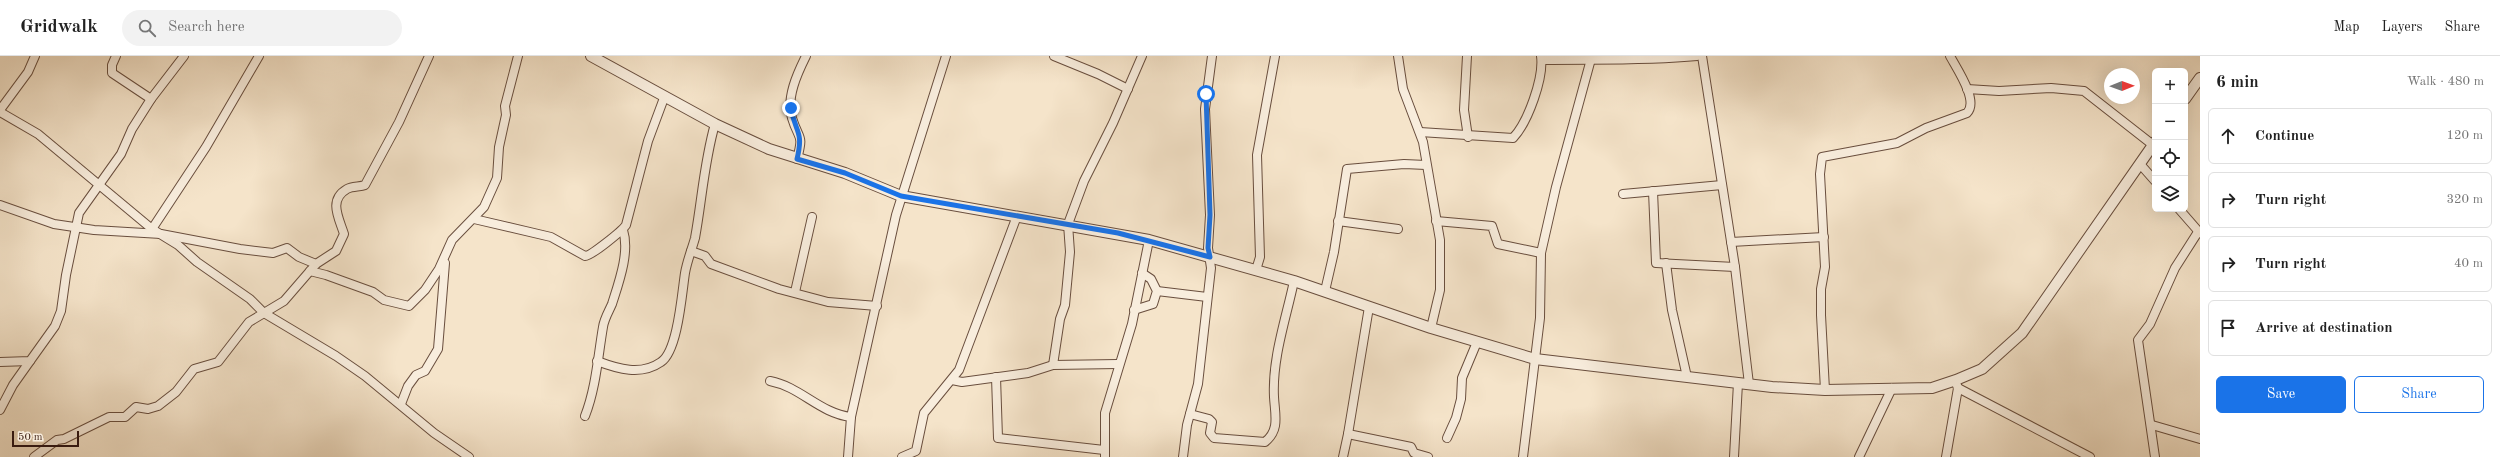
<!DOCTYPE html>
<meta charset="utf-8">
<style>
:root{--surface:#fff;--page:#f2f2f2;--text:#222;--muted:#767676;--line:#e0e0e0;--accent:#1a73e8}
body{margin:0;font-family:"Old Standard TT",serif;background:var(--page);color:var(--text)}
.controls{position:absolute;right:12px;top:12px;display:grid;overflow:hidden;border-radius:6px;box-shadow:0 4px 16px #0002}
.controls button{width:36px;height:36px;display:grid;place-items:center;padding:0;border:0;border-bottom:1px solid var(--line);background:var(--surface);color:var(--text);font:20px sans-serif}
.compass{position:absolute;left:2104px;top:12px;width:36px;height:36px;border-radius:50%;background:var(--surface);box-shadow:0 4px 16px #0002;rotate:89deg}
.scale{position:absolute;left:12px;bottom:10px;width:67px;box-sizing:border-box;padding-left:4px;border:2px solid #3a1c10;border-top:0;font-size:11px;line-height:14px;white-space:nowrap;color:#3a1c10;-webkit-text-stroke:3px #f8eddd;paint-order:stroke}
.stop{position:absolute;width:12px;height:12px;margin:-9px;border:3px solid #1a73e8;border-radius:50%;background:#fff}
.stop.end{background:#1a73e8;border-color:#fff;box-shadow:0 1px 4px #0008}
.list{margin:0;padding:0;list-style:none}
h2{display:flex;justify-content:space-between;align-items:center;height:52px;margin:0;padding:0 16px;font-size:17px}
h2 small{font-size:13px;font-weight:400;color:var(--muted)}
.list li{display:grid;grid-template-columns:26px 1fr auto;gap:12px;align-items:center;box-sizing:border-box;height:56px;margin:0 8px 8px;padding:0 8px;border:1px solid var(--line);border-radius:6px}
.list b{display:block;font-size:15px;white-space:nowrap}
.list em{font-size:13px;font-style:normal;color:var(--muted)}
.actions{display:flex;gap:8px;padding:12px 16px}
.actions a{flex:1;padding:9px 0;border:1px solid var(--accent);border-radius:6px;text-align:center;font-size:14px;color:var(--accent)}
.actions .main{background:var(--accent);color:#fff}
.icon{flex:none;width:22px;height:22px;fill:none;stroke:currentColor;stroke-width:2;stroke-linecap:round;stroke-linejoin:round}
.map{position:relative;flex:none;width:2200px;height:401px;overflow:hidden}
header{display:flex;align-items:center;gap:24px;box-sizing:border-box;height:56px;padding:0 20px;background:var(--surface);border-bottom:1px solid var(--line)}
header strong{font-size:19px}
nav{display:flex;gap:22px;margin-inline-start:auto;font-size:14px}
.search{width:280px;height:36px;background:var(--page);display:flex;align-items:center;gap:10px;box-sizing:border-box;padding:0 14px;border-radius:22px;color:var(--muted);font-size:15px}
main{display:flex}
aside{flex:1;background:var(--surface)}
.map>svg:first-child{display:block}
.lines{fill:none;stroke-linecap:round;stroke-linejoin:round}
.minor-casing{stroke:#694e3e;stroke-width:10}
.tertiary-casing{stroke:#694e3e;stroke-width:12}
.minor{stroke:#f8eddd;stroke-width:8}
.tertiary{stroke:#f8eddd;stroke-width:10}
.route{stroke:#1a73e8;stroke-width:5}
</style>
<header>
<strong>Gridwalk</strong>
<div class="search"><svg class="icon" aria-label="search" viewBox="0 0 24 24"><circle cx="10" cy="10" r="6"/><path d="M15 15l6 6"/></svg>Search here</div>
<nav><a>Map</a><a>Layers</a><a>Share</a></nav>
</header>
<main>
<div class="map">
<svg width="2200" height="401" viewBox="0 0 2200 401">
<rect width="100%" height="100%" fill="#f5e4ca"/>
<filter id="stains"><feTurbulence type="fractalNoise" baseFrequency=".005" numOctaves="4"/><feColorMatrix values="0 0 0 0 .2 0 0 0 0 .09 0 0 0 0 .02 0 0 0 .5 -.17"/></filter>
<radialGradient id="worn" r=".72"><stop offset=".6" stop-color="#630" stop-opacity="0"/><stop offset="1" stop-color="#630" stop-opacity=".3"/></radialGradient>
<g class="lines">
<defs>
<g id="minor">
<polyline points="116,0 112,9 112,17 151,43"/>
<polyline points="1054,0 1098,18 1128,33"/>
<polyline points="1398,0 1403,33 1423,86 1440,184 1440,234 1431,272"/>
<polyline points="1467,0 1464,54 1468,81"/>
<polyline points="1702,0 1735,211 1749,328"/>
<path d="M1542 4C1594 3 1645 5 1697 0"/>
<polyline points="1967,33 1999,35 2051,32 2084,35 2153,89"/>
<polyline points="0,54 28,16 35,0"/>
<polyline points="0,56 38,78 152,173 178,189 197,206 250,243 264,257 336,300 365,320 434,377 469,401"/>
<path d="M1420 76 1513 82C1528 66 1544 22 1541 0"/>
<path d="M797 103C804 77 799 85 792 62 786 42 797 18 806 0"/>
<polyline points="2140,108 2155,125"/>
<polyline points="1653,135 1656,207 1735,211"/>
<polyline points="1623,138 1722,129"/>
<polyline points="0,149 54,168 94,174 161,178 240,193 273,197 287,192 299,201 316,208"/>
<polyline points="2179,153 2200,177"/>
<path d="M474 163 551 181 585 200C591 200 622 175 626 169L648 85 664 42"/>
<polyline points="1338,165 1398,173"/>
<polyline points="1436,165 1492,170 1498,188 1541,197"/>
<polyline points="152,173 206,91 259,0"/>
<polyline points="1731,186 1824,181"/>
<polyline points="691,195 705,200 711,208 779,233 828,246 877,250"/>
<polyline points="1666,207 1672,254 1687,321"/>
<polyline points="1256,214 1260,201 1257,99 1275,0"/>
<polyline points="310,215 326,219 373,236 384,244 409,250 425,234 439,213 452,184 484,151 497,122 499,91 506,59 505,50 518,0"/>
<polyline points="1157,235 1207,241"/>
<polyline points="1325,235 1334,196 1347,113 1404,108 1426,109"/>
<polyline points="795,236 812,161"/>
<polyline points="1134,254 1153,248 1157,235 1151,223 1142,217"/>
<path d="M597 305C618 313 641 320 661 306 678 295 682 236 685 217 687 205 692 193 695 182 702 144 704 106 715 68"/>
<polyline points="0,306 30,305 55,270 61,255 66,219 79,157 121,98 132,73 151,43 184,0"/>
<polyline points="1053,309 1060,263 1065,249 1070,196 1068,168 1084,125 1113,67 1142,0"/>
<polyline points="996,321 998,382 1104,394"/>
<polyline points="952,324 962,326 1028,317 1053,309 1118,308"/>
<path d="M770 325C801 331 819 357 851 361"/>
<polyline points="1958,332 2090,401"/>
<path d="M1825 334 1821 259V233L1825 211 1820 118 1822 101 1897 87 1926 72 1967 57C1979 45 1957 13 1950 0"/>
<polyline points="401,348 408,330 416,319 425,315 438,293 445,207"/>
<polyline points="0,354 13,329 30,305"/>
<path d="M1190 358 1209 363 1212 366 1210 377 1214 382 1265 386C1280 374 1275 359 1274 341 1272 302 1286 263 1294 225"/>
<path d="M585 360C596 332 598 300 603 271 604 263 609 255 612 248 619 226 630 196 623 174"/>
<polyline points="2152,369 2200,383"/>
<polyline points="1348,378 1411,391 1414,397 1428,401"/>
<polyline points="1447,382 1456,362 1461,343 1462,322 1477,286"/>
<path d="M34 401 57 384 64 383 109 361H125L136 351 148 353 158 350 176 336 194 313 218 306 249 266 284 245 316 208 336 195 344 178C339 162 328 144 347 133 352 130 360 131 365 129L399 66 429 0"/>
<polyline points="848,401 851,361 896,159 946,0"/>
<polyline points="902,401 916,395 924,357 959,314 1017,160"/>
<polyline points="1105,401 1105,357 1132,268 1149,184"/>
<polyline points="1183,401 1187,369 1198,328 1211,212 1208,192 1210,159 1205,53 1212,0"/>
<polyline points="1343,401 1348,378 1369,251"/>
<polyline points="1523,401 1540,262 1541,197 1556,131 1591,3"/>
<polyline points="1734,401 1738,327"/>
<polyline points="1859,401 1892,332"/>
<polyline points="1946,401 1958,332 1956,327"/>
<polyline points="2155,401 2138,284 2150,268 2175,212 2198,176"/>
</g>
<g id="tertiary">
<polyline points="591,0 715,68 769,93 845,117 901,140 1149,184 1294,225 1431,272 1535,303 1772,331 1825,334 1932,332 1956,324 1982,313 2022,277 2155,86"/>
<polyline points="2185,43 2200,22"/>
</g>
</defs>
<use href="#minor" class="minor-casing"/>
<use href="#tertiary" class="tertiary-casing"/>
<use href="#minor" class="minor"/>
<use href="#tertiary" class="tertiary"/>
</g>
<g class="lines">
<path class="route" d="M791 52C795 77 804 74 797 103L845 117 901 140 1118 177 1210 201 1208 192 1210 159 1206 38"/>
</g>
<rect width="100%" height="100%" filter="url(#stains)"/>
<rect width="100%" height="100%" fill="url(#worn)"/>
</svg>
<div class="controls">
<button>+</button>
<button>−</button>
<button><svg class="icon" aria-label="locate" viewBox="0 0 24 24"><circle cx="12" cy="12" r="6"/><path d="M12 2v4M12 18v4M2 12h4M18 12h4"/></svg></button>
<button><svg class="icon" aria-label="layers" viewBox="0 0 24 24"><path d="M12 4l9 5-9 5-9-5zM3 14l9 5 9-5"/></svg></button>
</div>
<svg class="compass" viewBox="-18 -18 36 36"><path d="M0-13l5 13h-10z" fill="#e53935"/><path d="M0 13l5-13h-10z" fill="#767676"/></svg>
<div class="scale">50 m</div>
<div class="stop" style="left:1206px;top:38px"></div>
<div class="stop end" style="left:791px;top:52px"></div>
</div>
<aside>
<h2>6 min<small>Walk · 480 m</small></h2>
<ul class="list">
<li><svg class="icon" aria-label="ahead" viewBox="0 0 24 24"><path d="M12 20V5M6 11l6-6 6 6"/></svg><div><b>Continue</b></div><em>120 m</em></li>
<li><svg class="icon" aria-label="right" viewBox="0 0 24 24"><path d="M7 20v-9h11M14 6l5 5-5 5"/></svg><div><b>Turn right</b></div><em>320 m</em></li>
<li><svg class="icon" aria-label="right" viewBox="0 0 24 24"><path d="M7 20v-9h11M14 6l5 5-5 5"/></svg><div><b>Turn right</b></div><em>40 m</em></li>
<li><svg class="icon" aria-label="arrive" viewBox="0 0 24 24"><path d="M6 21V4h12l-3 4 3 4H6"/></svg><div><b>Arrive at destination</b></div></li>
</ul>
<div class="actions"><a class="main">Save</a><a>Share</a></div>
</aside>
</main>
